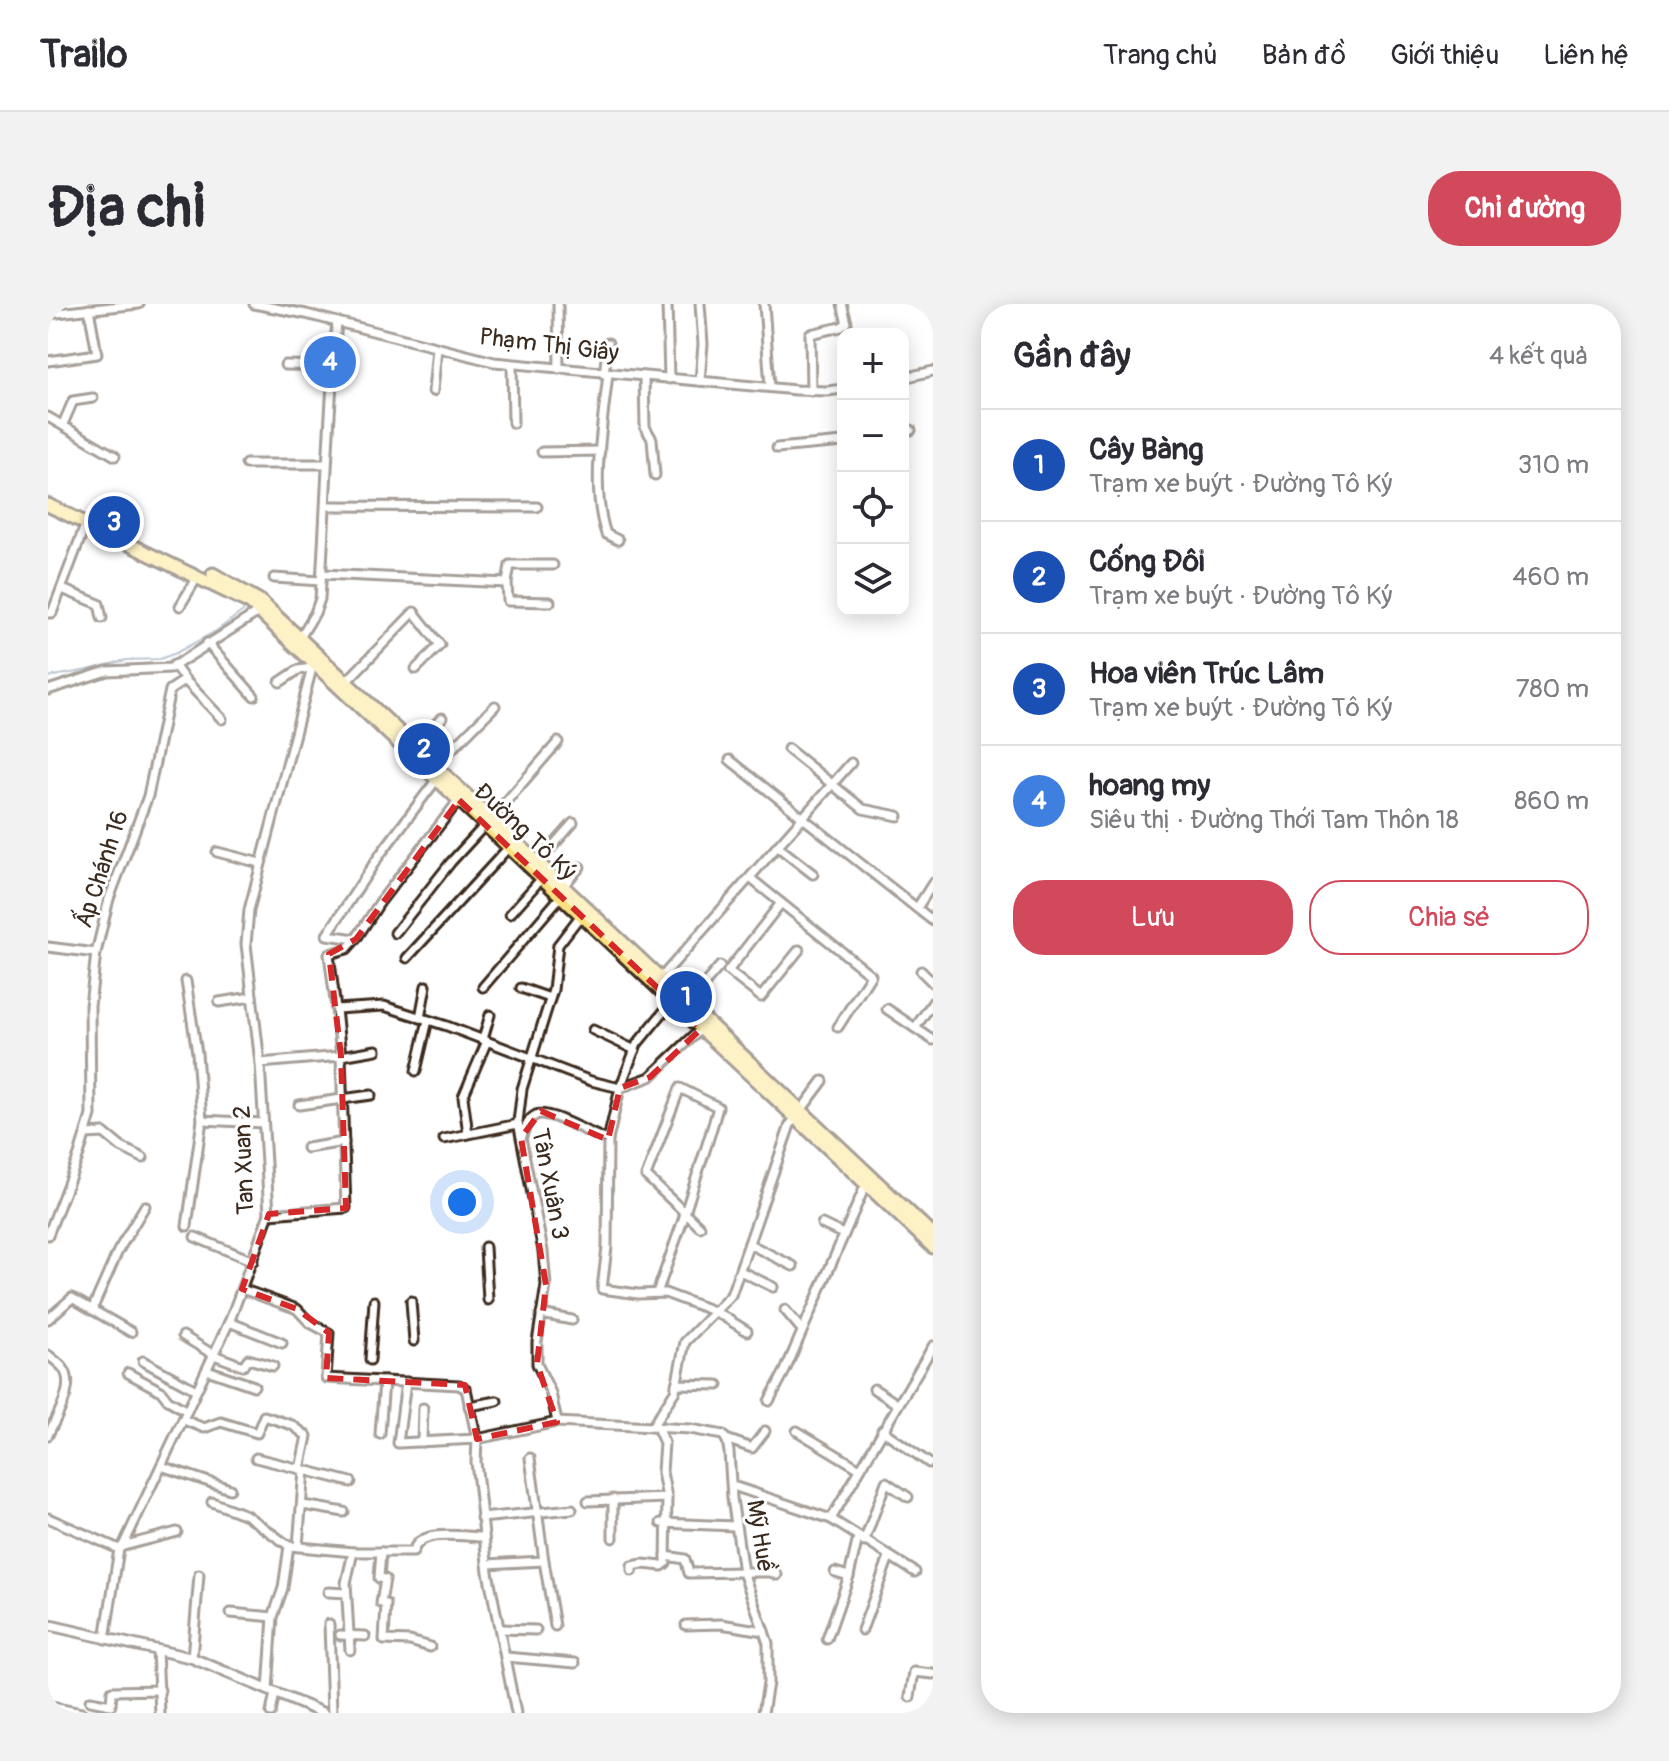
<!DOCTYPE html>
<html lang="vi">
<meta charset="utf-8">
<style>
:root{--surface:#fff;--page:#f2f2f3;--text:#2b2b33;--muted:#7c7c81;--line:#e1e1e2;--accent:#d1495b}
body{margin:0;font-family:Pangolin,sans-serif;background:var(--page);color:var(--text)}
.controls{position:absolute;right:24px;top:24px;display:grid;overflow:hidden;border-radius:16px;box-shadow:0 4px 20px #0003}
.controls button{width:72px;height:72px;display:grid;place-items:center;padding:0;border:0;border-bottom:2px solid var(--line);background:var(--surface);color:var(--text);font:40px sans-serif}
.you{position:absolute;left:414px;top:898px;width:28px;height:28px;margin:-20px;border:6px solid #fff;border-radius:50%;background:#1a73e8;box-shadow:0 0 0 12px #1a73e833}
.badge{display:grid;place-items:center;width:52px;height:52px;border-radius:50%;background:var(--accent);color:#fff;font-size:26px;font-weight:700}
.pin{position:absolute;translate:-50% -50%;border:4px solid #fff;box-shadow:0 2px 8px #0006}
.list{margin:0;padding:0;list-style:none}
h2{display:flex;justify-content:space-between;align-items:center;height:104px;margin:0;padding:0 32px;font-size:34px}
h2 small{font-size:26px;font-weight:400;color:var(--muted)}
.list li{display:grid;grid-template-columns:52px 1fr auto;gap:24px;align-items:center;box-sizing:border-box;height:112px;padding:0 32px;border-top:2px solid var(--line)}
.list b{display:block;font-size:30px;white-space:nowrap}
.list p{margin:0;font-size:26px;white-space:nowrap;color:var(--muted)}
.list em{font-size:26px;font-style:normal;color:var(--muted)}
.actions{display:flex;gap:16px;padding:24px 32px}
.actions a{flex:1;padding:18px 0;border:2px solid var(--accent);border-radius:32px;text-align:center;font-size:28px;color:var(--accent)}
.actions .main{background:var(--accent);color:#fff}
.icon{flex:none;width:44px;height:44px;fill:none;stroke:currentColor;stroke-width:2;stroke-linecap:round;stroke-linejoin:round}
.map{position:relative;flex:none;width:885px;height:1409px;overflow:hidden;border-radius:32px}
header{display:flex;align-items:center;gap:48px;box-sizing:border-box;height:112px;padding:0 40px;background:var(--surface);border-bottom:2px solid var(--line)}
header strong{font-size:38px}
nav{display:flex;gap:44px;margin-inline-start:auto;font-size:28px}
.intro{display:flex;align-items:center;justify-content:space-between;box-sizing:border-box;height:192px;padding:0 48px}
h1{margin:0;font-size:56px}
.button{padding:20px 36px;border-radius:32px;background:var(--accent);color:#fff;font-size:28px;font-weight:700}
main{display:flex;gap:48px;padding:0 48px}
aside{flex:1;background:var(--surface);border-radius:32px;box-shadow:0 4px 20px #0003}
.map>svg:first-child{display:block}
.lines{fill:none;stroke-linecap:round;stroke-linejoin:round}
.stream{stroke:#73879d;stroke-width:2}
.minor-casing{stroke:#3b2a1e;stroke-width:13}
.tertiary-casing{stroke:#3b2a1e;stroke-width:14}
.primary-casing{stroke:#3b2a1e;stroke-width:17}
.minor{stroke:#fff;stroke-width:7}
.tertiary{stroke:#fff;stroke-width:8}
.primary{stroke:#fbe080;stroke-width:11}
.marked{fill:none;stroke:#d62828;stroke-width:6;stroke-dasharray:16 10;stroke-linejoin:round}
.labels{text-anchor:middle;dominant-baseline:central;stroke-width:6;stroke-linejoin:round;paint-order:stroke}
.street-label{font-size:24px;fill:#3b2a1e;stroke:#fff}
</style>
<header>
<strong>Trailo</strong>
<nav><a>Trang chủ</a><a>Bản đồ</a><a>Giới thiệu</a><a>Liên hệ</a></nav>
</header>
<div class="intro"><h1>Địa chỉ</h1><a class="button">Chỉ đường</a></div>
<main>
<div class="map">
<svg width="885" height="1409" viewBox="0 0 885 1409">
<rect width="100%" height="100%" fill="#fff"/>
<filter id="ink" filterUnits="userSpaceOnUse"><feTurbulence type="fractalNoise" baseFrequency=".0125" numOctaves="2"/><feDisplacementMap in="SourceGraphic" scale="16" xChannelSelector="R" yChannelSelector="G"/><feConvolveMatrix kernelMatrix="1 2 1 2 8 2 1 2 1" color-interpolation-filters="sRGB"/></filter>
<g filter="url(#ink)">
<g class="lines">
<polyline class="stream" points="0,373 40,366 78,356 112,355 128,349 168,327 199,304"/>
<defs>
<g id="minor">
<polyline points="206,0 258,10 446,58 748,86 779,87 795,85"/>
<polyline points="510,0 511,65"/>
<polyline points="619,0 621,75"/>
<polyline points="716,0 722,83"/>
<polyline points="0,10 91,0"/>
<polyline points="0,57 49,50 41,5"/>
<polyline points="237,61 285,62"/>
<polyline points="464,61 465,119"/>
<polyline points="556,70 560,39"/>
<path d="M560 70C555 118 542 184 558 230L570 236"/>
<polyline points="596,73 597,123 604,135 607,171"/>
<polyline points="855,74 885,67"/>
<polyline points="652,77 655,40 652,0"/>
<polyline points="385,87 389,44"/>
<polyline points="763,87 762,30 793,23 799,19 794,0"/>
<polyline points="0,113 67,152"/>
<polyline points="15,120 25,97 45,94"/>
<polyline points="855,127 863,126"/>
<polyline points="729,144 795,138"/>
<polyline points="494,148 552,147"/>
<polyline points="198,160 278,160"/>
<polyline points="279,202 489,203"/>
<polyline points="275,270 459,279 462,261 505,261"/>
<polyline points="226,274 273,277"/>
<polyline points="459,279 460,297 502,298"/>
<polyline points="14,285 51,300 54,314"/>
<polyline points="132,302 150,272"/>
<polyline points="0,309 4,309 38,219"/>
<path d="M250 337 267 309 272 295C278 203 280 110 289 18"/>
<polyline points="159,339 206,392"/>
<polyline points="137,376 174,415"/>
<polyline points="232,378 250,366 264,364"/>
<polyline points="298,378 366,308 392,341 368,365"/>
<polyline points="0,386 59,367 123,364 212,307"/>
<polyline points="365,441 394,414"/>
<polyline points="740,445 815,505 850,512"/>
<polyline points="682,456 885,617"/>
<polyline points="387,462 447,402"/>
<polyline points="411,496 332,598 308,635 299,645 281,650 288,705 336,702 399,722 543,777 572,784 602,773 653,725"/>
<polyline points="443,515 510,438"/>
<polyline points="729,542 765,570"/>
<polyline points="169,548 212,559"/>
<polyline points="490,559 525,519"/>
<polyline points="702,574 823,671 790,723"/>
<polyline points="515,582 532,563"/>
<polyline points="733,599 680,667 713,693 751,646"/>
<polyline points="869,604 885,579"/>
<polyline points="462,610 494,574"/>
<polyline points="347,629 403,558 437,521"/>
<polyline points="308,635 279,631 331,552 389,475"/>
<polyline points="0,643 48,649"/>
<polyline points="359,654 461,543"/>
<polyline points="873,667 885,679"/>
<polyline points="611,676 803,459"/>
<polyline points="138,677 149,749 154,816"/>
<polyline points="435,683 513,592"/>
<polyline points="473,684 502,694"/>
<polyline points="171,698 204,693"/>
<polyline points="885,698 867,724 885,736"/>
<polyline points="639,700 672,662"/>
<polyline points="839,705 867,724"/>
<polyline points="372,714 378,682"/>
<polyline points="545,726 587,746"/>
<polyline points="435,735 442,711"/>
<polyline points="212,759 293,752 328,746"/>
<polyline points="368,767 380,716"/>
<polyline points="251,801 323,791"/>
<polyline points="38,830 56,829 73,843 95,854"/>
<polyline points="420,830 415,793 439,737"/>
<path d="M474 832C477 824 480 815 488 811 501 805 544 832 560 836L572 784 589 740 627 694"/>
<polyline points="396,835 470,820"/>
<polyline points="560,836 559,943 554,985 590,990 617,989 668,1008 699,1027"/>
<polyline points="259,844 296,838"/>
<polyline points="221,910 298,904 293,752 288,705"/>
<polyline points="774,920 795,930"/>
<polyline points="139,922 154,816 215,819"/>
<polyline points="0,931 31,851 43,811 42,702 48,649 61,595 100,492 122,386 137,376 126,361"/>
<polyline points="147,933 205,957"/>
<polyline points="701,940 745,962"/>
<polyline points="437,943 440,996"/>
<polyline points="692,967 725,983"/>
<polyline points="194,985 249,1005 262,1019 281,1029 278,1074 411,1081 418,1085 429,1135 428,1158 440,1268 468,1409"/>
<path d="M609 989 635 916C646 878 660 841 670 803L632 784 598 872 652 923"/>
<polyline points="363,997 366,1037"/>
<polyline points="44,1006 70,947 97,902"/>
<polyline points="737,1006 754,1026"/>
<polyline points="493,1010 524,1016"/>
<polyline points="0,1015 24,994 83,1028"/>
<polyline points="181,1018 234,1039"/>
<polyline points="135,1032 166,1051 195,1062 200,1055 225,1062"/>
<path d="M0 1051C5 1055 11 1059 15 1064 29 1082 8 1113 0 1131"/>
<polyline points="322,1056 326,997"/>
<polyline points="95,1057 148,1086"/>
<polyline points="159,1066 206,1082"/>
<polyline points="80,1069 113,1087 120,1096 139,1107"/>
<polyline points="358,1078 350,1139 429,1135 509,1118 642,1125 675,1131 679,1137 681,1148 684,1194 695,1268 720,1339 720,1379 715,1409"/>
<polyline points="628,1080 670,1081"/>
<polyline points="826,1085 849,1100"/>
<polyline points="721,1097 737,1067 818,880"/>
<polyline points="421,1102 449,1097"/>
<polyline points="136,1116 156,1124 173,1118 209,1129 216,1112 244,1121 259,1132 252,1165"/>
<polyline points="509,1118 503,1089 489,1060 489,1038 498,981 495,947 470,818 474,785 505,686 510,641 533,611"/>
<polyline points="604,1123 627,1087 637,1038 683,991 742,821 775,777"/>
<polyline points="834,1126 881,1159"/>
<polyline points="749,1127 812,1165"/>
<polyline points="332,1130 336,1077"/>
<polyline points="678,1135 704,1144 717,1127"/>
<polyline points="374,1138 375,1104"/>
<polyline points="208,1154 256,1166 250,1242"/>
<polyline points="113,1162 182,1185"/>
<polyline points="256,1166 303,1178"/>
<polyline points="685,1182 783,1215 867,1268"/>
<polyline points="565,1195 565,1234"/>
<polyline points="540,1197 619,1194 614,1168 616,1139 609,1123"/>
<polyline points="164,1198 198,1211 241,1242 235,1284 225,1313 220,1386"/>
<polyline points="255,1201 296,1208"/>
<polyline points="0,1214 71,1245"/>
<polyline points="433,1214 524,1205"/>
<polyline points="783,1215 885,1042"/>
<polyline points="613,1219 687,1222"/>
<polyline points="816,1238 838,1178 860,1193"/>
<polyline points="75,1242 129,1228"/>
<path d="M241 1242 305 1248H365C371 1223 416 1233 436 1233"/>
<polyline points="333,1248 331,1274 337,1275 333,1299 338,1300 336,1336 362,1337 382,1343"/>
<polyline points="618,1252 637,1255 641,1269 695,1268"/>
<polyline points="496,1257 507,1322"/>
<polyline points="439,1260 496,1257 482,1154"/>
<polyline points="584,1267 584,1262 595,1260 614,1262 618,1259 619,1194"/>
<polyline points="695,1268 723,1268 729,1271"/>
<polyline points="787,1268 801,1272 810,1234"/>
<polyline points="280,1288 298,1289"/>
<polyline points="183,1309 225,1313"/>
<polyline points="281,1320 284,1409"/>
<polyline points="638,1321 673,1320 716,1327"/>
<polyline points="452,1325 488,1326"/>
<polyline points="814,1326 841,1253"/>
<polyline points="292,1331 317,1332"/>
<polyline points="57,1335 71,1245 75,1242 182,1016 221,910 212,759 198,640 201,606 264,364 269,359"/>
<polyline points="779,1335 801,1272"/>
<polyline points="302,1346 298,1279 305,1248"/>
<polyline points="109,1347 112,1409"/>
<polyline points="458,1353 527,1359"/>
<polyline points="144,1354 151,1271"/>
<polyline points="862,1393 866,1368 885,1370"/>
<polyline points="42,1397 63,1401 64,1387 112,1386"/>
<polyline points="4,1403 34,1409"/>
<polyline points="223,1409 227,1389"/>
</g>
<polyline id="tertiary" points="0,1321 144,1354 275,1409"/>
<g id="primary">
<polyline points="0,201 202,299 885,943"/>
<polyline points="165,270 212,297 885,931"/>
</g>
</defs>
<use href="#minor" class="minor-casing"/>
<use href="#tertiary" class="tertiary-casing"/>
<use href="#primary" class="primary-casing"/>
<use href="#minor" class="minor"/>
<use href="#tertiary" class="tertiary"/>
<use href="#primary" class="primary"/>
</g>
</g>
<path d="M0 0H885V1409H0ZM411 496 653 725 602 773 572 784 560 836 493 807 473 834 498 981 489 1060 509 1118 429 1135 417 1081 278 1074 281 1029 249 1005 194 985 221 910 298 904 293 752 281 650 308 635Z" fill="#fff" fill-opacity=".55" fill-rule="evenodd"/>
<path class="marked" d="M411 496 653 725 602 773 572 784 560 836 493 807 473 834 498 981 489 1060 509 1118 429 1135 417 1081 278 1074 281 1029 249 1005 194 985 221 910 298 904 293 752 281 650 308 635Z"/>
<g class="labels">
<g class="street-label">
<text transform="translate(501 41) rotate(7)">Phạm Thị Giây</text>
<text transform="translate(477 528) rotate(43)">Đường Tô Ký</text>
<text transform="translate(54 565) rotate(-72)">Ấp Chánh 16</text>
<text transform="translate(196 856) rotate(-92)">Tan Xuan 2</text>
<text transform="translate(502 880) rotate(79)">Tân Xuân 3</text>
<text transform="translate(712 1232) rotate(81)">Mỹ Huề</text>
</g>
</g>
</svg>
<div class="controls">
<button>+</button>
<button>−</button>
<button><svg class="icon" aria-label="locate" viewBox="0 0 24 24"><circle cx="12" cy="12" r="6"/><path d="M12 2v4M12 18v4M2 12h4M18 12h4"/></svg></button>
<button><svg class="icon" aria-label="layers" viewBox="0 0 24 24"><path d="M12 4l9 5-9 5-9-5zM3 14l9 5 9-5"/></svg></button>
</div>
<div class="you"></div>
<div class="pin badge" style="left:638px;top:693px;background:#1a4fb4">1</div>
<div class="pin badge" style="left:376px;top:445px;background:#1a4fb4">2</div>
<div class="pin badge" style="left:66px;top:218px;background:#1a4fb4">3</div>
<div class="pin badge" style="left:282px;top:58px;background:#3f7fe0">4</div>
</div>
<aside>
<h2>Gần đây<small>4 kết quả</small></h2>
<ul class="list">
<li><span class="badge" style="background:#1a4fb4">1</span><div><b>Cây Bàng</b><p>Trạm xe buýt · Đường Tô Ký</p></div><em>310 m</em></li>
<li><span class="badge" style="background:#1a4fb4">2</span><div><b>Cống Đôi</b><p>Trạm xe buýt · Đường Tô Ký</p></div><em>460 m</em></li>
<li><span class="badge" style="background:#1a4fb4">3</span><div><b>Hoa viên Trúc Lâm</b><p>Trạm xe buýt · Đường Tô Ký</p></div><em>780 m</em></li>
<li><span class="badge" style="background:#3f7fe0">4</span><div><b>hoang my</b><p>Siêu thị · Đường Thới Tam Thôn 18</p></div><em>860 m</em></li>
</ul>
<div class="actions"><a class="main">Lưu</a><a>Chia sẻ</a></div>
</aside>
</main>
